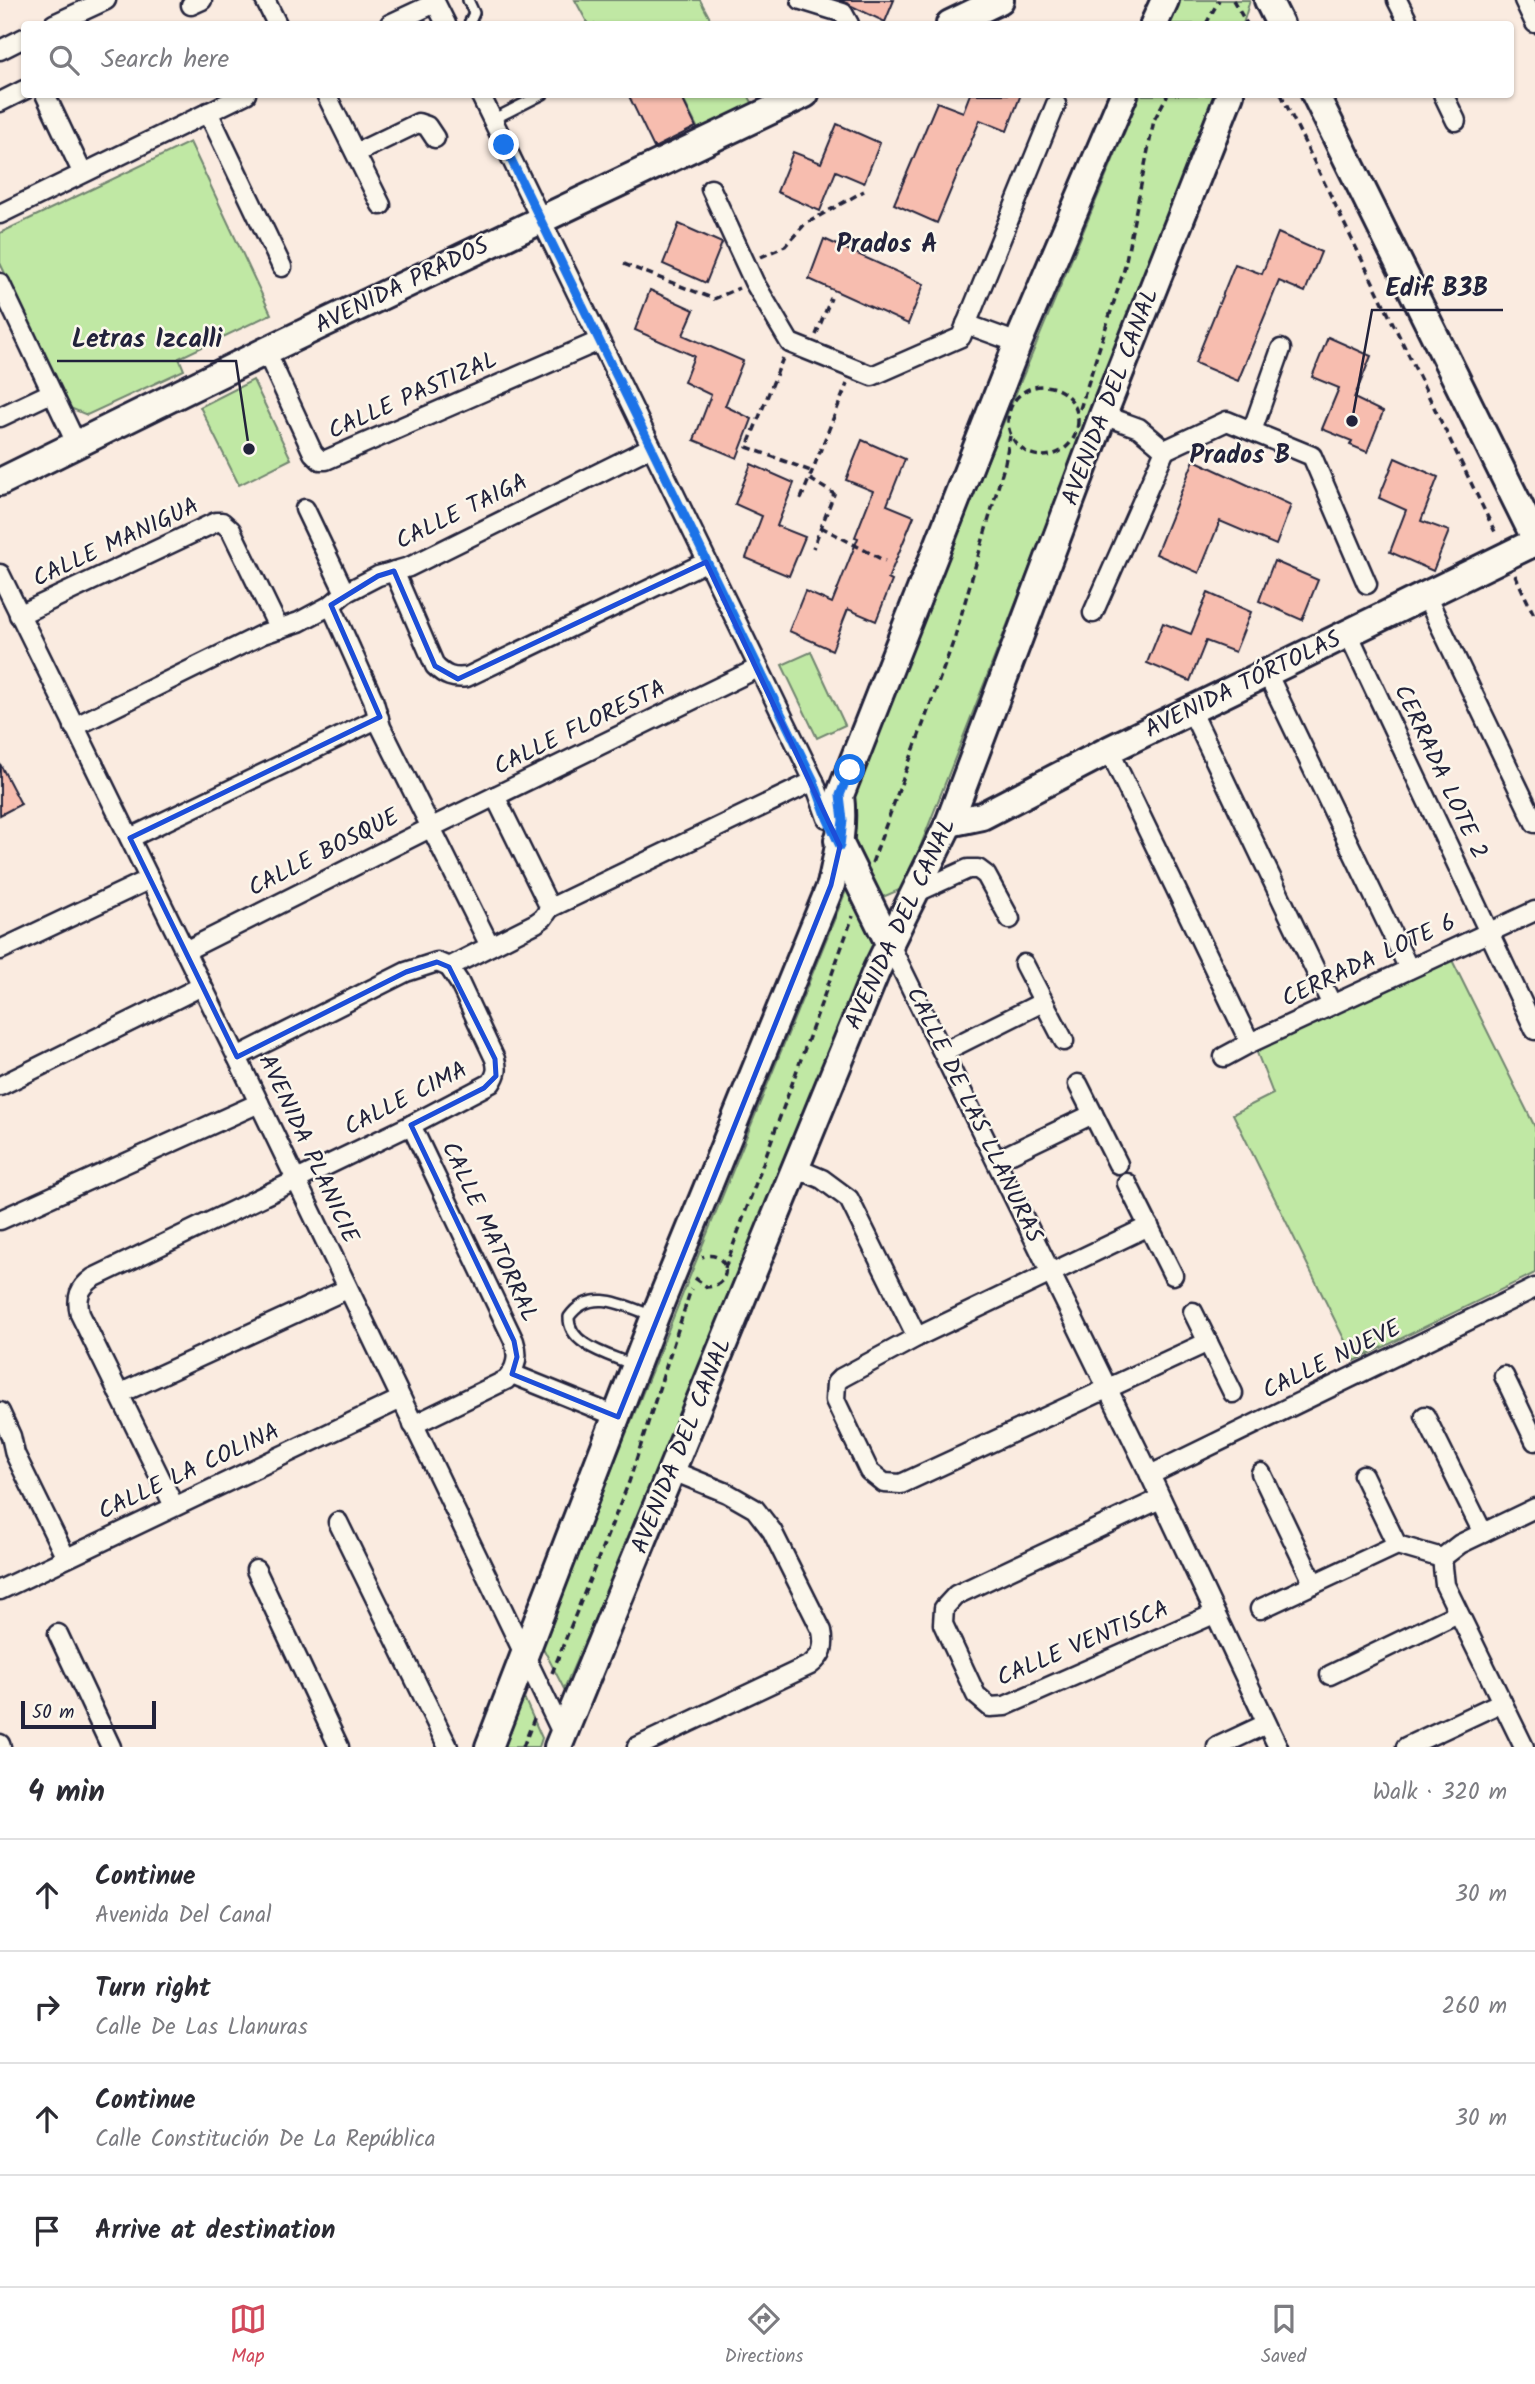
<!DOCTYPE html>
<meta charset="utf-8">
<style>
:root{--surface:#fff;--page:#f2f2f3;--text:#2b2b33;--muted:#7c7c81;--line:#e1e1e2;--accent:#d1495b}
body{margin:0;font-family:Kalam,sans-serif;background:var(--page);color:var(--text)}
.scale{position:absolute;left:21px;bottom:18px;width:135px;box-sizing:border-box;padding-left:7px;border:4px solid #22223b;border-top:0;font-size:19px;line-height:24px;white-space:nowrap;color:#22223b;-webkit-text-stroke:5px #fbf7ec;paint-order:stroke}
.stop{position:absolute;width:21px;height:21px;margin:-16px;border:5px solid #1a73e8;border-radius:50%;background:#fff}
.stop.end{background:#1a73e8;border-color:#fff;box-shadow:0 2px 7px #0008}
.list{margin:0;padding:0;list-style:none}
h2{display:flex;justify-content:space-between;align-items:center;height:91px;margin:0;padding:0 28px;font-size:30px}
h2 small{font-size:23px;font-weight:400;color:var(--muted)}
.list li{display:grid;grid-template-columns:46px 1fr auto;gap:21px;align-items:center;box-sizing:border-box;height:112px;padding:0 28px;border-top:2px solid var(--line)}
.list b{display:block;font-size:26px;white-space:nowrap}
.list p{margin:0;font-size:23px;white-space:nowrap;color:var(--muted)}
.list em{font-size:23px;font-style:normal;color:var(--muted)}
.icon{flex:none;width:38px;height:38px;fill:none;stroke:currentColor;stroke-width:2;stroke-linecap:round;stroke-linejoin:round}
.map{position:relative;flex:none;width:1535px;height:1747px;overflow:hidden}
.search{position:absolute;background:var(--surface);box-shadow:0 2px 5px #0004;left:21px;right:21px;top:21px;height:77px;display:flex;align-items:center;gap:18px;box-sizing:border-box;padding:0 24px;border-radius:7px;color:var(--muted);font-size:26px}
.sheet{height:539px;background:var(--surface)}
nav{display:flex;justify-content:space-around;align-items:center;box-sizing:border-box;height:98px;border-top:2px solid var(--line);background:var(--surface);font-size:19px;color:var(--muted)}
nav a{display:grid;justify-items:center;gap:4px}
nav .on{color:var(--accent)}
.map>svg:first-child{display:block}
.green{fill:#c0e8a4;stroke:#718570;stroke-width:2}
.building{fill:#f7bdaf;stroke:#22223b;stroke-width:2}
.lines{fill:none;stroke-linecap:round;stroke-linejoin:round}
.lane-casing{stroke:#22223b;stroke-width:14}
.street-casing{stroke:#22223b;stroke-width:23}
.secondary-casing{stroke:#22223b;stroke-width:32}
.path{stroke:#22223b;stroke-width:3.5;stroke-dasharray:7 5;stroke-linecap:butt}
.lane{stroke:#fbf7ec;stroke-width:9}
.street{stroke:#fbf7ec;stroke-width:18}
.secondary{stroke:#fbf7ec;stroke-width:26}
.route{stroke:#1a73e8;stroke-width:9}
.marked{fill:none;stroke:#1d4ed8;stroke-width:5;stroke-linejoin:round}
.labels{text-anchor:middle;dominant-baseline:central;stroke-width:5;stroke-linejoin:round;paint-order:stroke}
.street-label{font-size:24px;fill:#22223b;stroke:#fbf7ec}
.neighbourhood-label{font-size:26px;font-weight:bold;fill:#22223b;stroke:#fbf7ec}
.leader{fill:none;stroke:#22223b;stroke-width:2.5}
.callout-dot{fill:#22223b;stroke:#fbf7ec;stroke-width:2.5}
.callout-label{font-size:26px;text-anchor:middle;font-weight:bold;fill:#22223b;stroke:#fbf7ec;stroke-width:5;stroke-linejoin:round;paint-order:stroke}
</style>
<div class="map">
<svg width="1535" height="1747" viewBox="0 0 1535 1747">
<rect width="100%" height="100%" fill="#faebe0"/>
<filter id="ink" filterUnits="userSpaceOnUse"><feTurbulence type="fractalNoise" baseFrequency=".0143" numOctaves="2"/><feDisplacementMap in="SourceGraphic" scale="14" xChannelSelector="R" yChannelSelector="G"/><feConvolveMatrix kernelMatrix="1 2 1 2 8 2 1 2 1" color-interpolation-filters="sRGB"/></filter>
<g filter="url(#ink)">
<g class="green">
<polygon points="575,0 700,0 713,24 588,24"/>
<polygon points="1179,0 1250,0 1243,24 1169,24"/>
<polygon points="681,95 748,95 753,104 699,131"/>
<polygon points="1140,95 1215,95 904,888 878,899 853,844 850,791"/>
<polygon points="190,142 271,314 179,358 184,370 87,415 70,408 0,263 0,233"/>
<polygon points="253,380 291,459 239,485 200,407"/>
<polygon points="811,652 845,725 817,738 782,665"/>
<polygon points="847,888 885,954 564,1689 541,1644"/>
<polygon points="1445,946 1535,1127 1535,1273 1355,1361 1233,1114 1273,1094 1249,1032"/>
<polygon points="521,1691 542,1738 539,1747 500,1747"/>
</g>
<g class="building">
<polygon points="839,0 894,0 885,22"/>
<polygon points="628,94 680,94 696,127 654,148"/>
<polygon points="970,94 1021,94 1007,131 980,120 937,223 894,204 937,102 963,112"/>
<polygon points="837,124 880,143 864,183 836,171 820,211 777,192 793,152 821,163"/>
<polygon points="679,224 722,243 706,283 663,264"/>
<polygon points="1278,233 1321,252 1305,292 1279,281 1238,381 1195,363 1235,264 1262,274"/>
<polygon points="824,239 924,284 908,324 809,279"/>
<polygon points="650,290 694,310 683,335 743,361 725,406 752,419 737,458 694,440 711,395 684,382 694,356 635,330"/>
<polygon points="1328,337 1371,356 1354,398 1383,412 1367,452 1350,445 1352,441 1322,429 1339,388 1312,377"/>
<polygon points="862,440 905,459 887,505 914,516 888,579 892,581 876,621 848,609 832,650 789,631 805,591 832,603 858,538 855,537 873,491 846,480"/>
<polygon points="1395,458 1438,477 1421,521 1449,531 1433,571 1390,552 1406,510 1379,498"/>
<polygon points="1194,460 1291,505 1276,545 1220,521 1199,573 1156,554"/>
<polygon points="751,464 794,483 777,526 805,537 789,576 746,558 762,516 735,504"/>
<polygon points="1274,561 1318,580 1302,620 1259,601"/>
<polygon points="1208,593 1251,612 1235,652 1206,641 1190,681 1147,663 1163,623 1191,634"/>
<polygon points="0,764 21,804 0,815"/>
</g>
<g class="lines">
<defs>
<g id="lane">
<polyline points="468,0 474,13 469,24"/>
<polyline points="492,120 543,94"/>
<path d="M633 1365C611 1355 568 1346 569 1317 590 1286 626 1306 653 1316"/>
</g>
<g id="street">
<polyline points="265,0 277,24"/>
<polyline points="434,0 446,24"/>
<polyline points="801,0 843,13 849,24"/>
<polyline points="1397,0 1409,24"/>
<polyline points="1524,0 1535,23"/>
<polyline points="191,5 202,0"/>
<polyline points="54,24 106,0"/>
<polyline points="390,24 435,3"/>
<polyline points="0,50 24,38"/>
<polyline points="45,94 82,172"/>
<polyline points="326,94 381,205"/>
<polyline points="480,94 814,781 827,818"/>
<polyline points="1443,94 1456,121"/>
<polyline points="0,102 24,90"/>
<polyline points="208,112 282,267"/>
<polyline points="356,153 418,123 427,126 435,138"/>
<polyline points="711,189 754,282 790,343 872,376 961,337 1056,104"/>
<polyline points="0,214 246,94"/>
<polyline points="0,283 76,443"/>
<polyline points="966,324 1018,343"/>
<polyline points="266,351 313,453 320,460 326,460 599,341"/>
<polyline points="0,417 51,393"/>
<polyline points="1252,431 1281,349"/>
<polyline points="1165,450 1227,421 1312,456 1367,584"/>
<polyline points="305,509 345,593"/>
<path d="M394 571 435 666C445 676 453 679 467 677L706 562"/>
<polyline points="0,574 237,1057 565,1739"/>
<polyline points="1426,596 1535,823"/>
<polyline points="331,605 345,593 378,576 409,567 651,447"/>
<polyline points="1093,613 1165,450 1139,428 1103,415"/>
<polyline points="19,615 216,522 222,522 231,530 279,629"/>
<polyline points="1348,633 1535,1030"/>
<polyline points="1267,673 1409,969"/>
<polyline points="1191,710 1332,1005"/>
<polyline points="74,727 263,634 299,622 331,605 373,699 381,727 490,946"/>
<polyline points="1109,750 1250,1043"/>
<polyline points="495,796 550,908"/>
<polyline points="130,838 379,718"/>
<polyline points="913,894 968,869 978,869 986,875 1010,919"/>
<polyline points="550,908 814,781"/>
<polyline points="890,945 1150,1475 1278,1747"/>
<polyline points="0,950 150,879"/>
<polyline points="185,951 430,828 758,668"/>
<polyline points="1024,964 1064,1041"/>
<polyline points="449,967 536,923 543,918 550,908"/>
<polyline points="943,1052 1043,1002"/>
<polyline points="237,1057 406,972 437,962 449,967"/>
<polyline points="1224,1057 1250,1043 1535,911"/>
<polyline points="1078,1084 1118,1164"/>
<polyline points="0,1086 202,986"/>
<path d="M411 1125 514 1341C519 1356 517 1368 506 1380L413 1425"/>
<polyline points="997,1160 1093,1114"/>
<polyline points="796,1168 822,1179 849,1199 917,1337"/>
<polyline points="1127,1183 1173,1275"/>
<polyline points="0,1220 259,1103"/>
<polyline points="1149,1226 917,1337 841,1378 836,1383 835,1400 869,1471 884,1483 901,1484 1208,1342"/>
<polyline points="1193,1312 1233,1393"/>
<polyline points="512,1374 618,1417"/>
<polyline points="1504,1376 1535,1441"/>
<polyline points="119,1394 347,1289"/>
<polyline points="0,1412 11,1436 15,1454 66,1558"/>
<polyline points="1425,1416 1483,1533"/>
<polyline points="1261,1473 1314,1584"/>
<polyline points="1150,1475 1535,1288"/>
<polyline points="1363,1475 1397,1545"/>
<polyline points="1160,1499 956,1595 944,1608 943,1624 976,1695 990,1707 1005,1706 1214,1614"/>
<path d="M174 1506 80 1314C76 1298 79 1288 93 1278L411 1125 491 1083C497 1074 498 1069 495 1059L459 982 449 967"/>
<polyline points="338,1522 448,1747"/>
<polyline points="1442,1558 1445,1585 1524,1747"/>
<polyline points="1442,1558 1460,1544 1535,1508"/>
<polyline points="256,1570 339,1747"/>
<polyline points="0,1590 401,1399"/>
<polyline points="1260,1609 1397,1545 1442,1558"/>
<polyline points="58,1634 111,1747"/>
<polyline points="1330,1675 1458,1613"/>
<polyline points="0,1744 1,1747"/>
<path d="M637 1747 810 1665C823 1655 825 1646 822 1631L772 1531 755 1509 727 1493 673 1471"/>
<polyline points="1217,1747 1266,1724"/>
<polyline points="1406,1747 1502,1702"/>
</g>
<g id="secondary">
<polyline points="1268,0 1280,24"/>
<polyline points="950,24 1000,0"/>
<polyline points="1154,24 1165,0"/>
<polyline points="1315,94 1535,538"/>
<polyline points="0,482 266,351 805,94"/>
<polyline points="949,823 982,816 1109,750 1535,542"/>
<polyline points="838,840 890,945"/>
<path d="M489 1747 655 1316 831 885C838 853 844 827 840 795L1018 343 1124 94"/>
<polyline points="558,1747 877,969 949,823 1103,415 1230,94"/>
</g>
</defs>
<use href="#lane" class="lane-casing"/>
<use href="#street" class="street-casing"/>
<use href="#secondary" class="secondary-casing"/>
<g class="path">
<polyline points="1233,0 1247,24"/>
<polyline points="1206,24 1219,0"/>
<polyline points="1281,94 1497,536"/>
<polyline points="761,257 785,246 805,224 864,191"/>
<polyline points="624,264 714,299 739,288"/>
<polyline points="816,335 831,298"/>
<polyline points="783,358 747,447 813,472"/>
<circle cx="1043" cy="421" r="35"/>
<polyline points="1080,409 1124,270 1154,120 1168,94"/>
<polyline points="810,479 834,494 813,548"/>
<polyline points="801,499 847,384"/>
<polyline points="821,527 885,561"/>
<polyline points="1515,575 1535,617"/>
<polyline points="872,863 954,640 1005,463 1010,436"/>
<polyline points="725,1268 853,916"/>
<path d="M695 1278 707 1287C736 1285 728 1248 702 1257"/>
<polyline points="552,1673 629,1482 691,1289"/>
<polyline points="523,1747 535,1716"/>
</g>
<use href="#lane" class="lane"/>
<use href="#street" class="street"/>
<use href="#secondary" class="secondary"/>
</g>
</g>
<g class="lines" filter="url(#ink)">
<polyline class="route" points="504,145 814,781 827,818 840,846 843,820 840,795 850,770"/>
</g>
<path class="marked" d="M706 562 840 846 831 885 618 1417 512 1374 517 1357 514 1341 411 1125 484 1088 496 1076 495 1059 449 967 437 962 406 972 237 1057 130 838 380 717 331 605 378 576 394 571 435 666 458 679Z"/>
<g class="labels">
<g class="street-label">
<text transform="translate(402 286) rotate(-26)">AVENIDA PRADOS</text>
<text transform="translate(413 396) rotate(-24)">CALLE PASTIZAL</text>
<text transform="translate(1111 397) rotate(-69)">AVENIDA DEL CANAL</text>
<text transform="translate(462 512) rotate(-26)">CALLE TAIGA</text>
<text transform="translate(116 543) rotate(-25)">CALLE MANIGUA</text>
<text transform="translate(1243 685) rotate(-26)">AVENIDA TÓRTOLAS</text>
<text transform="translate(580 728) rotate(-26)">CALLE FLORESTA</text>
<text transform="translate(1440 772) rotate(65)">CERRADA LOTE 2</text>
<text transform="translate(324 853) rotate(-27)">CALLE BOSQUE</text>
<text transform="translate(901 924) rotate(-65)">AVENIDA DEL CANAL</text>
<text transform="translate(1369 961) rotate(-25)">CERRADA LOTE 6</text>
<text transform="translate(406 1099) rotate(-27)">CALLE CIMA</text>
<text transform="translate(974 1115) rotate(64)">CALLE DE LAS LLANURAS</text>
<text transform="translate(308 1149) rotate(65)">AVENIDA PLANICIE</text>
<text transform="translate(489 1232) rotate(65)">CALLE MATORRAL</text>
<text transform="translate(1332 1360) rotate(-26)">CALLE NUEVE</text>
<text transform="translate(682 1446) rotate(-68)">AVENIDA DEL CANAL</text>
<text transform="translate(189 1472) rotate(-25)">CALLE LA COLINA</text>
<text transform="translate(1083 1644) rotate(-23)">CALLE VENTISCA</text>
</g>
<g class="neighbourhood-label">
<text x="887" y="245">Prados A</text>
<text x="1240" y="456">Prados B</text>
</g>
</g>
<path class="leader" d="M1352 421L1372 310H1503M249 449L236 361H57"/>
<g class="callout-dot">
<circle cx="1352" cy="421" r="7"/>
<circle cx="249" cy="449" r="7"/>
</g>
<g class="callout-label">
<text x="1437" y="296">Edif B3B</text>
<text x="147" y="347">Letras Izcalli</text>
</g>
</svg>
<div class="scale">50 m</div>
<div class="stop" style="left:850px;top:770px"></div>
<div class="stop end" style="left:504px;top:145px"></div>
<div class="search"><svg class="icon" aria-label="search" viewBox="0 0 24 24"><circle cx="10" cy="10" r="6"/><path d="M15 15l6 6"/></svg>Search here</div>
</div>
<section class="sheet">
<h2>4 min<small>Walk · 320 m</small></h2>
<ul class="list">
<li><svg class="icon" aria-label="ahead" viewBox="0 0 24 24"><path d="M12 20V5M6 11l6-6 6 6"/></svg><div><b>Continue</b><p>Avenida Del Canal</p></div><em>30 m</em></li>
<li><svg class="icon" aria-label="right" viewBox="0 0 24 24"><path d="M7 20v-9h11M14 6l5 5-5 5"/></svg><div><b>Turn right</b><p>Calle De Las Llanuras</p></div><em>260 m</em></li>
<li><svg class="icon" aria-label="ahead" viewBox="0 0 24 24"><path d="M12 20V5M6 11l6-6 6 6"/></svg><div><b>Continue</b><p>Calle Constitución De La República</p></div><em>30 m</em></li>
<li><svg class="icon" aria-label="arrive" viewBox="0 0 24 24"><path d="M6 21V4h12l-3 4 3 4H6"/></svg><div><b>Arrive at destination</b></div></li>
</ul>
</section>
<nav>
<a class="on"><svg class="icon" aria-label="map" viewBox="0 0 24 24"><path d="M3 6l6-2 6 2 6-2v14l-6 2-6-2-6 2zM9 4v14M15 6v14"/></svg>Map</a>
<a><svg class="icon" aria-label="directions" viewBox="0 0 24 24"><path d="M12 3l9 9-9 9-9-9zM9 14v-3h6M13 9l2 2-2 2"/></svg>Directions</a>
<a><svg class="icon" aria-label="saved" viewBox="0 0 24 24"><path d="M7 4h10v16l-5-4-5 4z"/></svg>Saved</a>
</nav>
